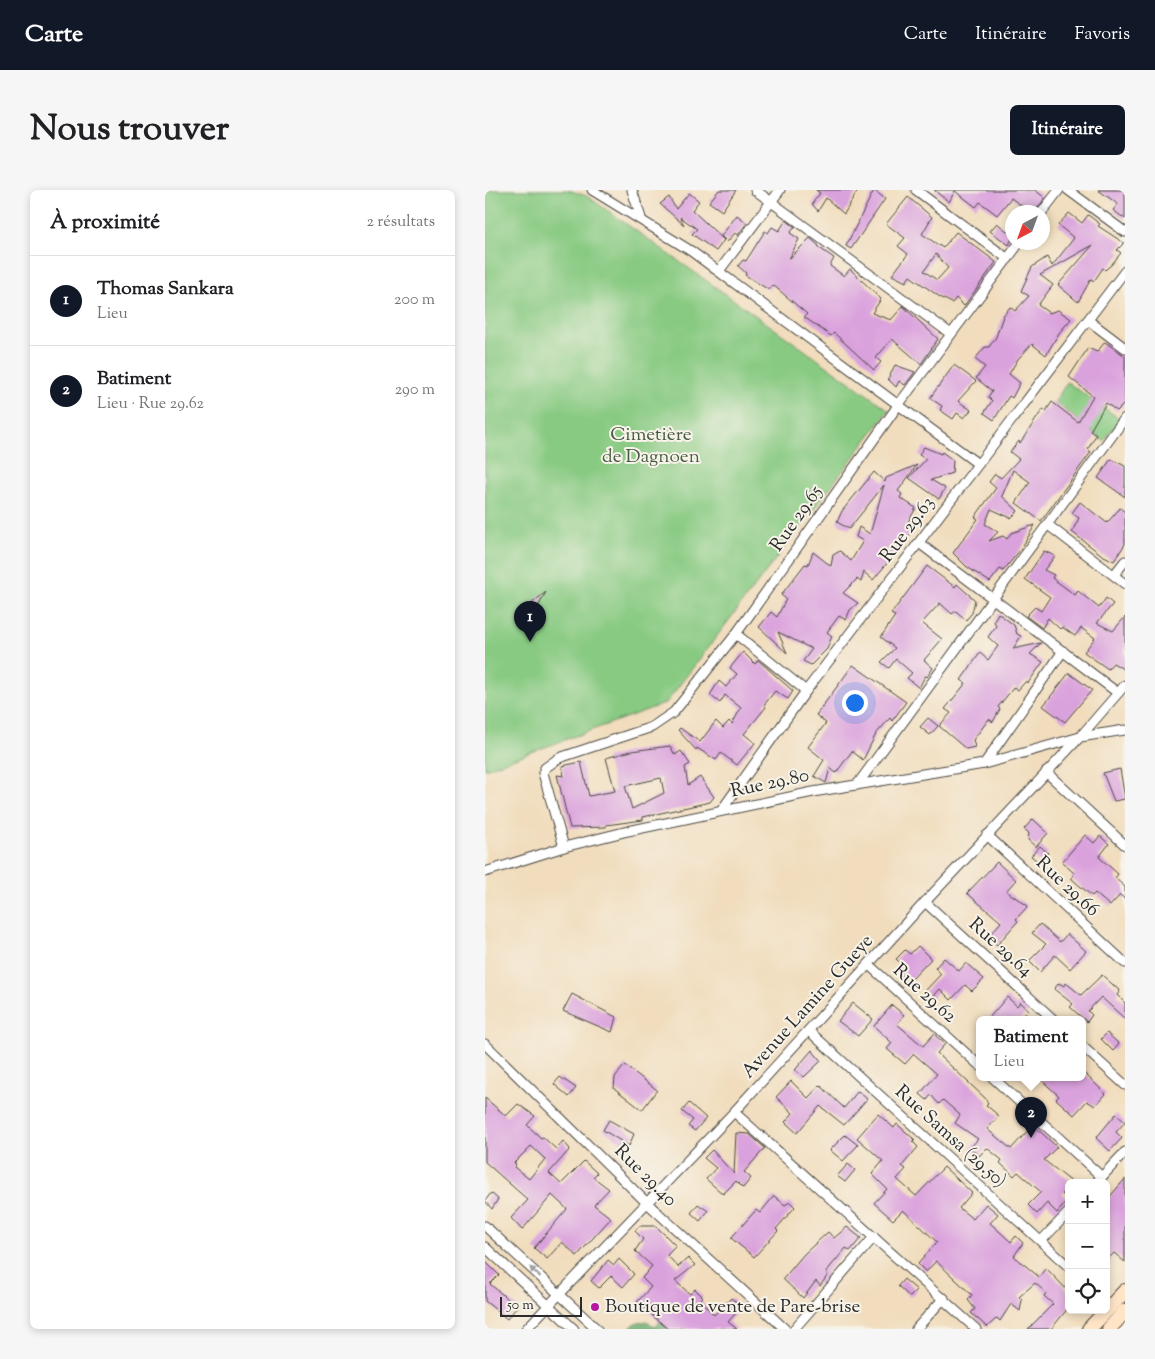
<!DOCTYPE html>
<html lang="fr">
<meta charset="utf-8">
<style>
:root{--surface:#fff;--page:#f6f6f6;--text:#202124;--muted:#757577;--line:#e0e0e0;--accent:#111827}
body{margin:0;font-family:"Sorts Mill Goudy",serif;background:var(--page);color:var(--text)}
.controls{position:absolute;right:15px;bottom:15px;display:grid;overflow:hidden;border-radius:8px;box-shadow:0 2px 8px #0003}
.controls button{width:45px;height:45px;display:grid;place-items:center;padding:0;border:0;border-bottom:1px solid var(--line);background:var(--surface);color:var(--text);font:25px sans-serif}
.compass{position:absolute;left:520px;top:15px;width:45px;height:45px;border-radius:50%;background:var(--surface);box-shadow:0 2px 8px #0003;rotate:221deg}
.scale{position:absolute;left:15px;bottom:12px;width:82px;box-sizing:border-box;padding-left:5px;border:2px solid #2b2b2b;border-top:0;font-size:14px;line-height:18px;white-space:nowrap;color:#2b2b2b;-webkit-text-stroke:4px #f7f3e8;paint-order:stroke}
.you{position:absolute;left:369px;top:512px;width:18px;height:18px;margin:-12px;border:4px solid #fff;border-radius:50%;background:#1a73e8;box-shadow:0 0 0 8px #1a73e833}
.badge{display:grid;place-items:center;width:32px;height:32px;border-radius:50%;background:var(--accent);color:#fff;font-size:16px;font-weight:700}
.pin{position:absolute;translate:-50% -41px;filter:drop-shadow(0 1px 2px #0008)}
.pin::after{content:'';position:absolute;top:26px;width:18px;height:15px;background:inherit;clip-path:polygon(0 0,100% 0,50% 100%)}
.popup{position:absolute;left:491px;top:826px;width:110px;height:65px;box-sizing:border-box;display:grid;place-content:center;border-radius:8px;background:var(--surface);filter:drop-shadow(0 1px 4px #0005);font-size:16px;white-space:nowrap;color:var(--muted)}
.popup b{font-size:19px;color:var(--text)}
.popup::after{content:'';position:absolute;left:50%;top:100%;margin-left:-10px;border:10px solid transparent;border-top-color:var(--surface)}
.list{margin:0;padding:0;list-style:none}
h2{display:flex;justify-content:space-between;align-items:center;height:65px;margin:0;padding:0 20px;font-size:21px}
h2 small{font-size:16px;font-weight:400;color:var(--muted)}
.list li{display:grid;grid-template-columns:32px 1fr auto;gap:15px;align-items:center;box-sizing:border-box;height:90px;padding:0 20px;border-top:1px solid var(--line)}
.list b{display:block;font-size:19px;white-space:nowrap}
.list p{margin:0;font-size:16px;white-space:nowrap;color:var(--muted)}
.list em{font-size:16px;font-style:normal;color:var(--muted)}
.icon{flex:none;width:28px;height:28px;fill:none;stroke:currentColor;stroke-width:2;stroke-linecap:round;stroke-linejoin:round}
.map{position:relative;flex:none;width:640px;height:1139px;overflow:hidden;border-radius:8px}
header{display:flex;align-items:center;gap:30px;box-sizing:border-box;height:70px;padding:0 25px;background:var(--accent);color:#fff}
header strong{font-size:24px}
nav{display:flex;gap:28px;margin-inline-start:auto;font-size:18px}
.intro{display:flex;align-items:center;justify-content:space-between;box-sizing:border-box;height:120px;padding:0 30px}
h1{margin:0;font-size:35px}
.button{padding:12px 22px;border-radius:8px;background:var(--accent);color:#fff;font-size:18px;font-weight:700}
main{display:flex;gap:30px;padding:0 30px}
aside{flex:1;background:var(--surface);border-radius:8px;box-shadow:0 2px 8px #0003}
.map>svg:first-child{display:block}
.green{fill:#88ca82;stroke:#5a7a56}
.forest{fill:#6eae70;stroke:#4c6c4e}
.building{fill:#daa2dd;fill-rule:evenodd}
.lines{fill:none;stroke-linecap:round;stroke-linejoin:round}
.street-casing{stroke:#494641;stroke-width:11}
.secondary-casing{stroke:#494641;stroke-width:16}
.street{stroke:#fff;stroke-width:9}
.secondary{stroke:#ffe4c6;stroke-width:14}
.oneway{fill:#a0a0a0}
.poi-dot{fill:#b5179e;stroke:#f7f3e8;stroke-width:2}
.labels{text-anchor:middle;dominant-baseline:central;stroke-width:4;stroke-linejoin:round;paint-order:stroke}
.park-label{font-size:19px;fill:#475b45;stroke:#f7f3e8}
.street-label{font-size:19px;fill:#2b2b2b;stroke:#f7f3e8}
.poi-label{font-size:19px;fill:#2b2b2b;stroke:#f7f3e8;text-anchor:start}
</style>
<header>
<strong>Carte</strong>
<nav><a>Carte</a><a>Itinéraire</a><a>Favoris</a></nav>
</header>
<div class="intro"><h1>Nous trouver</h1><a class="button">Itinéraire</a></div>
<main>
<aside>
<h2>À proximité<small>2 résultats</small></h2>
<ul class="list">
<li><span class="badge">1</span><div><b>Thomas Sankara</b><p>Lieu</p></div><em>200 m</em></li>
<li><span class="badge">2</span><div><b>Batiment</b><p>Lieu · Rue 29.62</p></div><em>290 m</em></li>
</ul>
</aside>
<div class="map">
<svg width="640" height="1139" viewBox="0 0 640 1139">
<rect width="100%" height="100%" fill="#f7f3e8"/>
<filter id="ink" filterUnits="userSpaceOnUse"><feTurbulence type="fractalNoise" baseFrequency=".02" numOctaves="2"/><feDisplacementMap in="SourceGraphic" scale="10" xChannelSelector="R" yChannelSelector="G"/><feConvolveMatrix kernelMatrix="1 2 1 2 8 2 1 2 1" color-interpolation-filters="sRGB"/></filter>
<filter id="wash" filterUnits="userSpaceOnUse"><feTurbulence type="fractalNoise" baseFrequency=".0096" numOctaves="4" result="noise"/><feDisplacementMap in="SourceGraphic" scale="20" xChannelSelector="R" yChannelSelector="G"/><feGaussianBlur stdDeviation="1.12" result="paint"/><feColorMatrix in="noise" values="0 0 0 0 0 0 0 0 0 0 0 0 0 0 0 0 0 1.4 0 .05"/><feComposite in="paint" operator="in"/></filter>
<g filter="url(#wash)">
<rect width="100%" height="100%" fill="#f1ddbd"/>
<g class="green">
<polygon points="0,0 83,0 102,6 404,220 181,513 0,579"/>
<polygon points="582,192 635,229 619,251 570,212"/>
</g>
<polygon class="forest" points="179,1127 186,1133 181,1139 144,1139 149,1134 162,1131 170,1137"/>
<g id="blocks">
<g class="building">
<polygon points="234,0 251,0 237,21 224,12"/>
<polygon points="331,0 373,0 359,24 341,8 333,21 327,14 335,3"/>
<polygon points="389,0 400,9 366,59 361,56"/>
<polygon points="449,0 550,0 560,8 550,22 545,22 526,8 512,25 495,12 491,17 470,1 464,12"/>
<polygon points="613,0 640,0 640,29 628,20 633,14"/>
<polygon points="204,3 214,11 207,20 239,50 231,61 207,44 212,39 195,27 199,35 175,14 184,7 191,19"/>
<path d="M423 7 447 27 437 44 458 58 471 42 511 72 479 116 471 108 467 113 455 107 425 86 421 92 407 85 423 64 413 56 420 48 401 34ZM451 64 463 78 452 90 439 81Z"/>
<polygon points="584,23 597,33 603,25 615,34 613,36 639,53 632,60 636,63 626,75 620,80 618,78 609,91 606,89 593,112 573,95 608,55 555,85 568,95 553,115 564,123 573,120 586,129 574,143 561,165 547,154 533,169 524,184 535,193 527,208 524,206 509,230 499,223 507,211 503,207 507,201 491,188 500,177 490,169 500,157 504,157 511,147 518,126 525,117 530,121 544,106 536,101 547,77 562,67 567,76 589,48 573,35"/>
<polygon points="252,25 262,33 253,45 250,43 242,52 236,46"/>
<polygon points="301,30 310,37 305,43 314,49 304,69 325,48 334,56 333,57 349,68 345,76 359,86 365,79 396,109 387,123 406,130 418,116 453,149 436,174 407,149 391,168 396,172 389,180 349,143 346,146 319,127 322,124 288,95 284,100 260,85 261,83 253,76 258,70 261,71 280,41 283,43 287,37 294,41"/>
<polygon points="512,33 528,46 524,55 505,41"/>
<polygon points="620,152 640,166 640,213 632,221 621,213 605,241 611,245 603,259 606,262 556,331 531,313 545,292 528,280 517,306 533,321 526,328 506,319 500,334 513,342 504,351 518,346 522,349 526,343 550,335 536,359 518,381 515,379 505,392 482,377 468,363 493,329 490,327 511,298 504,292 510,284 516,288 534,269 525,262 534,251 535,253 558,219 561,221 567,212 593,232 608,206 584,187 603,158 612,162"/>
<polygon points="410,175 430,182 420,195 414,191 411,197 403,189"/>
<polygon points="469,175 491,191 473,211 486,220 479,228 472,223 468,229 455,220 457,216 445,208"/>
<polygon points="439,257 456,264 457,262 468,270 467,283 446,290 460,298 454,309 424,288 441,269 434,265"/>
<polygon points="626,269 640,276 640,307 613,288"/>
<polygon points="432,275 413,301 417,304 415,308 431,318 420,337 428,342 415,353 409,365 388,390 379,382 376,392 372,389 358,403 373,413 365,420 361,430 354,426 342,442 347,446 342,459 326,475 318,471 327,459 293,442 302,463 274,437 286,422 292,427 301,409 296,405 320,374 323,375 328,362 346,376 348,365 355,361 366,371 378,351 371,347 374,337 385,344 399,295 364,339 352,332 357,321 389,282 400,292 401,288"/>
<polygon points="595,312 622,333 635,318 640,322 640,354 629,371 617,365 587,342 594,328 587,323"/>
<polygon points="559,361 570,366 559,380 569,385 567,388 590,405 593,401 614,418 621,408 628,414 612,433 628,441 640,427 640,480 628,473 623,479 599,462 610,448 596,438 590,446 577,437 575,439 563,428 557,438 541,426 550,417 556,421 565,407 540,389"/>
<polygon points="442,376 470,397 472,394 490,410 487,423 481,430 471,421 467,424 455,413 437,433 457,449 439,470 448,478 442,487 440,486 434,498 422,488 427,483 411,469 404,478 396,472 410,458 396,447 410,426 406,424"/>
<polygon points="61,402 53,417 55,419 42,442 40,441 45,419 42,417"/>
<polygon points="513,423 529,435 532,444 536,446 528,459 556,453 545,464 558,472 543,493 541,491 533,500 529,497 513,517 515,519 508,532 504,529 488,550 490,557 481,559 454,536 466,523 460,519 481,493 476,490 495,463 503,470 513,456 503,447 511,436 509,431"/>
<polygon points="258,462 270,474 273,470 308,501 303,509 290,501 279,515 281,517 259,544 270,553 252,575 236,563 231,570 212,558 211,560 193,540 195,538 215,552 231,531 238,538 244,531 247,534 256,518 240,505 235,513 225,505 234,491 241,497 252,484 245,478"/>
<polygon points="368,475 421,512 407,531 405,528 391,544 378,570 367,561 351,583 345,578 341,593 329,586 339,570 323,557 341,533 331,525"/>
<polygon points="584,483 607,500 580,532 558,516"/>
<polygon points="443,528 453,536 445,545 435,537"/>
<path d="M185 556 190 565 196 561 205 574 200 577 203 595 215 587 229 607 225 612 158 627V630L121 635V637L85 638 72 585 79 586 77 576 96 572 104 606 130 601 121 568 146 561ZM176 588 179 603 147 619 140 596Z"/>
<polygon points="635,579 640,609 629,611 618,583"/>
<polygon points="548,629 563,643 551,657 543,650 544,643 539,639"/>
<polygon points="600,645 609,653 615,646 624,654 614,667 633,684 630,688 640,697 640,709 635,705 625,716 610,703 607,706 595,696 586,688 590,684 577,672"/>
<polygon points="555,656 563,663 555,673 546,666"/>
<polygon points="512,672 531,690 521,701 543,716 531,729 533,731 512,755 503,747 516,732 482,703"/>
<polygon points="555,734 575,752 582,744 601,761 585,779 570,765 555,782 544,771 561,754 547,743"/>
<polygon points="433,756 446,769 424,792 414,783 419,776 411,769 420,760 425,764"/>
<polygon points="459,768 474,781 481,773 499,789 487,801 480,795 466,810 455,799 447,808 440,801 456,784 450,778"/>
<polygon points="617,785 635,801 632,805 640,813 640,829 616,807 603,821 607,825 602,832 585,817 588,814 569,799 574,793 579,796 581,793 596,805"/>
<polygon points="87,804 131,827 127,842 78,821"/>
<polygon points="522,807 532,816 535,812 544,820 535,829 503,829"/>
<polygon points="368,813 388,829 373,846 353,831"/>
<polygon points="407,815 419,825 412,834 438,856 449,844 460,854 452,863 500,908 503,913 501,915 514,926 502,939 526,959 548,935 572,957 559,970 588,993 584,993 584,997 577,1004 583,1010 572,1023 562,1013 552,1024 543,1015 556,1002 533,982 529,986 515,973 517,970 502,958 494,966 485,958 493,949 470,933 475,925 458,910 454,914 446,905 442,910 435,904 452,884 429,864 420,874 402,859 407,853 389,836"/>
<polygon points="622,843 634,854 628,861 616,849"/>
<polygon points="327,860 336,871 319,887 310,880"/>
<polygon points="140,875 172,900 157,920 129,898 130,887"/>
<polygon points="599,883 621,904 610,916 602,911 589,925 571,909 574,906 553,887 597,887"/>
<polygon points="75,887 91,898 84,907 69,894"/>
<polygon points="306,891 323,908 335,895 359,918 373,901 382,909 359,935 335,916 312,943 300,932 308,923 291,907"/>
<path d="M0 908 21 926 33 914 50 926 42 935 56 948 58 947 71 959 78 951 85 959 64 983 76 994 99 971 112 983 108 987 124 999 109 1015 126 1028 92 1066 77 1052 62 1069 49 1058 82 1019 67 1005 37 1040 26 1028 43 1010 0 972ZM46 956 60 969 44 989 29 977 31 974 29 973Z"/>
<polygon points="204,913 221,928 210,941 203,936 208,930 197,921"/>
<polygon points="393,924 409,938 412,934 430,950 428,952 433,957 417,976 421,979 412,989 431,1006 459,977 487,1003 474,1018 488,1029 501,1014 513,1024 505,1033 526,1052 531,1046 538,1053 529,1066 554,1087 561,1078 584,1102 584,1117 566,1139 543,1139 568,1114 559,1106 561,1103 550,1093 534,1107 537,1110 535,1121 526,1114 515,1131 512,1128 502,1137 486,1123 490,1119 483,1110 487,1105 451,1071 441,1082 433,1074 452,1052 418,1020 408,1030 389,1013 402,999 387,984 398,971 372,948"/>
<polygon points="631,924 640,932 631,942 637,948 625,961 611,948"/>
<polygon points="124,930 149,944 144,956 118,940"/>
<polygon points="251,943 264,944 280,958 259,982 266,988 258,998 251,991 238,1004 221,989 231,978 219,968 227,960 249,984"/>
<polygon points="360,945 373,955 358,971 345,960"/>
<polygon points="363,974 370,980 360,992 352,986"/>
<polygon points="640,989 640,1072 629,1063 621,1071 621,1011"/>
<polygon points="6,1003 13,1009 7,1019 0,1011"/>
<polygon points="289,1006 300,1015 305,1012 310,1017 291,1039 293,1041 269,1067 246,1048 271,1020 275,1023"/>
<polygon points="213,1014 223,1021 215,1031 206,1023"/>
<polygon points="154,1036 171,1036 191,1056 182,1065 193,1077 203,1068 210,1075 190,1091 205,1104 210,1099 218,1107 215,1110 229,1125 246,1108 257,1116 243,1132 252,1139 183,1139 152,1112 166,1097 157,1088 167,1076 150,1061 158,1049 150,1041"/>
<polygon points="362,1037 376,1048 365,1061 361,1058 341,1082 343,1085 335,1096 331,1091 318,1108 298,1089 319,1064 343,1042 349,1048"/>
<polygon points="134,1069 149,1084 138,1097 126,1086 114,1098 106,1091 123,1070 129,1075"/>
<polygon points="0,1071 14,1085 5,1094 32,1117 22,1129 0,1111"/>
<polygon points="419,1089 432,1100 425,1107 413,1096"/>
</g>
</g>
</g>
<g filter="url(#ink)">
<use href="#blocks" fill-opacity="0" stroke="#494641" stroke-width="1"/>
<g class="lines">
<defs>
<g id="street">
<polyline points="107,0 206,61 493,274"/>
<polyline points="147,0 156,28"/>
<polyline points="270,0 466,144"/>
<polyline points="431,0 523,69"/>
<polyline points="583,0 640,42"/>
<polyline points="557,22 574,0"/>
<polyline points="234,81 295,0"/>
<polyline points="603,130 640,158"/>
<polyline points="563,335 640,394"/>
<polyline points="434,353 633,503"/>
<polyline points="629,385 640,371"/>
<polyline points="251,444 321,501"/>
<polyline points="499,574 578,461"/>
<polyline points="561,582 640,655"/>
<polyline points="372,595 640,228"/>
<polyline points="236,621 321,501 640,81"/>
<polyline points="502,645 640,773"/>
<polyline points="79,657 58,583 60,578 74,568 167,537 189,522 251,444 414,214 535,52"/>
<polyline points="0,682 79,657 143,641 328,602 499,574 595,547 640,540"/>
<polyline points="440,712 568,829"/>
<polyline points="384,775 495,876"/>
<polyline points="324,841 584,1077"/>
<polyline points="0,854 161,1012 300,1139"/>
<polyline points="597,856 640,895"/>
<polyline points="507,887 617,987"/>
<polyline points="249,922 491,1139"/>
<polyline points="611,993 640,962"/>
<polyline points="0,1036 112,1139"/>
<polyline points="556,1051 584,1022"/>
<polyline points="0,1057 89,1139"/>
<polyline points="41,1139 249,922 440,712 595,547 640,495"/>
<polyline points="309,1139 389,1047"/>
<polyline points="431,1139 459,1108"/>
</g>
<g id="secondary">
<polyline points="604,1139 640,1101"/>
<polyline points="624,1139 640,1121"/>
</g>
</defs>
<use href="#street" class="street-casing"/>
<use href="#secondary" class="secondary-casing"/>
<use href="#street" class="street"/>
<use href="#secondary" class="secondary"/>
</g>
<defs><path id="oneway-solid" d="M-6-.8H1V-3.2L6.5 0L1 3.2V.8H-6Z" transform="scale(1.25)"/></defs>
<use class="oneway" href="#oneway-solid" transform="translate(50 1082) rotate(-137)"/>
</g>
<circle class="poi-dot" cx="110" cy="1117" r="5"/>
<g class="labels">
<g class="park-label">
<text x="166" y="245">Cimetière<tspan x="166" dy="22">de Dagnoen</tspan></text>
</g>
<g class="street-label">
<text transform="translate(312 329) rotate(-55)">Rue 29.65</text>
<text transform="translate(423 340) rotate(-53)">Rue 29.63</text>
<text transform="translate(285 594) rotate(-12)">Rue 29.80</text>
<text transform="translate(582 697) rotate(43)">Rue 29.66</text>
<text transform="translate(515 758) rotate(42)">Rue 29.64</text>
<text transform="translate(439 804) rotate(42)">Rue 29.62</text>
<text transform="translate(323 817) rotate(-48)">Avenue Lamine Gueye</text>
<text transform="translate(465 947) rotate(42)">Rue Samsa (29.50)</text>
<text transform="translate(160 986) rotate(45)">Rue 29.40</text>
</g>
<g class="poi-label">
<text x="120" y="1117">Boutique de vente de Pare-brise</text>
</g>
</g>
</svg>
<div class="controls">
<button>+</button>
<button>−</button>
<button><svg class="icon" aria-label="locate" viewBox="0 0 24 24"><circle cx="12" cy="12" r="6"/><path d="M12 2v4M12 18v4M2 12h4M18 12h4"/></svg></button>
</div>
<svg class="compass" viewBox="-18 -18 36 36"><path d="M0-13l5 13h-10z" fill="#e53935"/><path d="M0 13l5-13h-10z" fill="#757577"/></svg>
<div class="scale">50 m</div>
<div class="you"></div>
<div class="pin badge" style="left:45px;top:452px">1</div>
<div class="pin badge" style="left:546px;top:948px">2</div>
<div class="popup"><b>Batiment</b>Lieu</div>
</div>
</main>
